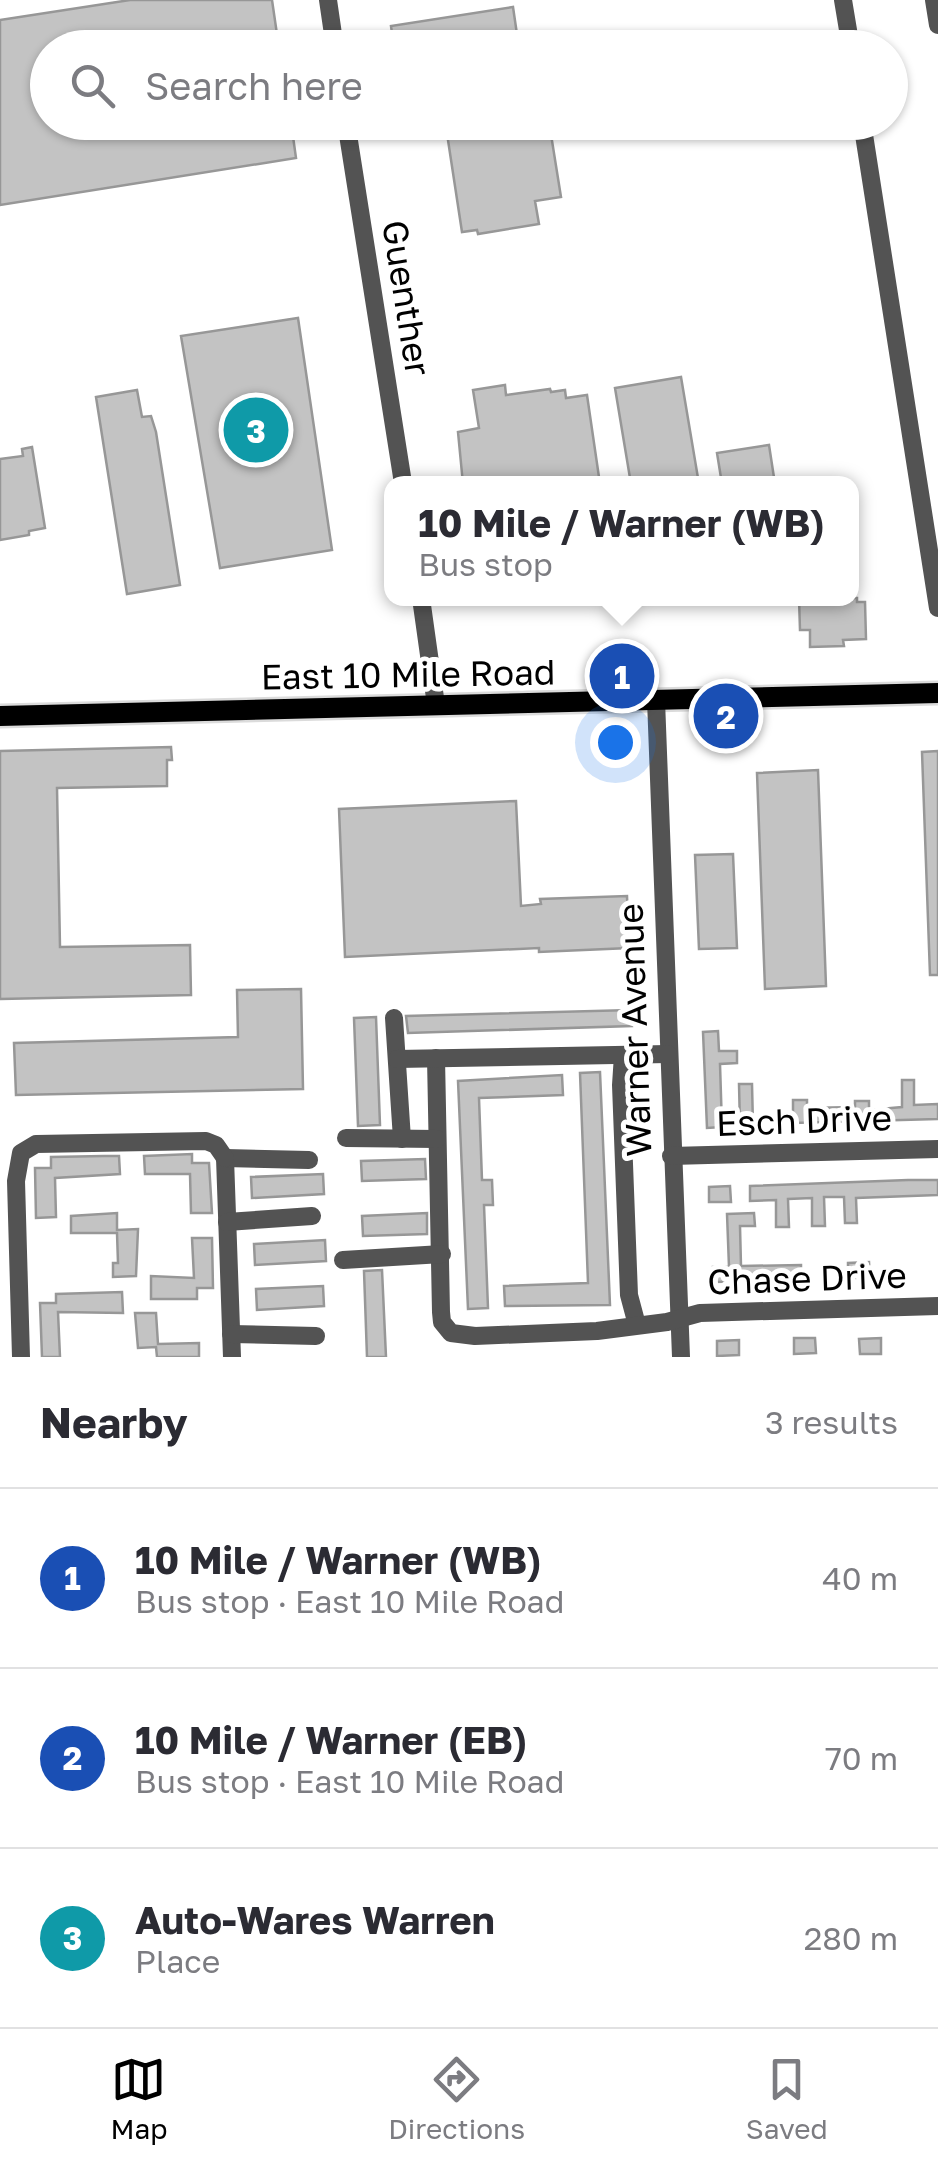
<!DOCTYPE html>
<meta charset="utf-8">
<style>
:root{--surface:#fff;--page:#f2f2f3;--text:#2b2b33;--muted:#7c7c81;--line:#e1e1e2;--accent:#000}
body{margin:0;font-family:"Golos Text",sans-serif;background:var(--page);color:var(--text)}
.you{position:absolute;left:615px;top:742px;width:35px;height:35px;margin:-25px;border:8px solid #fff;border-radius:50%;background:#1a73e8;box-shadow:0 0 0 15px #1a73e833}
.badge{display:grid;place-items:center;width:65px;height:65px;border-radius:50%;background:var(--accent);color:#fff;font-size:32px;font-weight:700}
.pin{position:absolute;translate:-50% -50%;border:5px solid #fff;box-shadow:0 2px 10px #0006}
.popup{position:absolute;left:384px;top:476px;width:475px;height:130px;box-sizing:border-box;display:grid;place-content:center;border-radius:20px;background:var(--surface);filter:drop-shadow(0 2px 8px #0005);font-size:32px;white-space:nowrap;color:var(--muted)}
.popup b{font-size:38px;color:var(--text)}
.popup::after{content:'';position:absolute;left:50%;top:100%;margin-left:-20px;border:20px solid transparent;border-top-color:var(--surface)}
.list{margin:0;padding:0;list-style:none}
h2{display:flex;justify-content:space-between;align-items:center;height:130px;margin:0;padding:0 40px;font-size:42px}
h2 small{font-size:32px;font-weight:400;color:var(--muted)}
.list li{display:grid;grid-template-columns:65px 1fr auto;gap:30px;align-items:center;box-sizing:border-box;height:180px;padding:0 40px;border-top:2px solid var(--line)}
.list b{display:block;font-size:38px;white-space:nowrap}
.list p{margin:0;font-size:32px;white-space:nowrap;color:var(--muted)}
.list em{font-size:32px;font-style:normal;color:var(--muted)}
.icon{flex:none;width:55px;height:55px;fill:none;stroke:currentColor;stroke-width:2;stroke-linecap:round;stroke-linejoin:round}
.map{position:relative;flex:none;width:938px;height:1357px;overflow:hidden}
.search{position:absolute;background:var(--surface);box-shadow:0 2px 8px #0004;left:30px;right:30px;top:30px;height:110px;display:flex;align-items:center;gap:25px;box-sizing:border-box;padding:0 35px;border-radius:55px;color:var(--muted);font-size:38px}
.sheet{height:670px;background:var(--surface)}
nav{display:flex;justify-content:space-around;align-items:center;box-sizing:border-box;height:140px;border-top:2px solid var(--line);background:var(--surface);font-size:28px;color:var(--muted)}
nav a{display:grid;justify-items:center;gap:5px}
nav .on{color:var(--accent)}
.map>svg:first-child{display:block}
.building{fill:#c3c3c3;stroke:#979797;stroke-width:2.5}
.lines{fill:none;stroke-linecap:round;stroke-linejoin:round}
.major-casing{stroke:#dbdbdb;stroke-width:25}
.minor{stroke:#535353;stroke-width:18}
.major{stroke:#000;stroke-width:20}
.labels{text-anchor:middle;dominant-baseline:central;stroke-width:10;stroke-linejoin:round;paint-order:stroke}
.street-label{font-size:35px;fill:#000;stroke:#fff}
</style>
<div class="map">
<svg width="938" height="1357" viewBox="0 0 938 1357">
<rect width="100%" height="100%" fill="#fff"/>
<g class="building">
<polygon points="130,0 272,0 279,48 48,48 48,122 291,122 296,158 0,205 0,20"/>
<polygon points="513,7 519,48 394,48 391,26"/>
<polygon points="473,122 549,122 561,197 535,201 539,224 478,234 477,230 462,232 446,127"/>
<polygon points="298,318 332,550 220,568 181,336"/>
<polygon points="681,377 699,484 631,484 615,388"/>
<polygon points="505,385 506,395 550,389 551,392 565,390 566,398 587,395 600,484 463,484 458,432 479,428 473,390"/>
<polygon points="137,390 142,417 151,416 156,432 180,585 127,594 96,397"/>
<polygon points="769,445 775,484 722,484 717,453"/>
<polygon points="32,447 45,528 29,531 29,535 0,540 0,459 23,456 22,449"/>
<polygon points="799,598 857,598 857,602 865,602 866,639 843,640 844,646 810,647 810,630 800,630"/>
<polygon points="171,747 172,760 167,760 167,786 57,788 60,947 190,945 191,995 0,999 0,751"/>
<polygon points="938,751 938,975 930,975 922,752"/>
<polygon points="818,770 826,986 765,989 757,773"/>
<polygon points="516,801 521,906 541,904 540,899 627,896 629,948 539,952 539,948 345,957 339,809"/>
<polygon points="733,854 737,948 699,949 695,855"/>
<polygon points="301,989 303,1089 16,1095 14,1043 238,1037 237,990"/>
<polygon points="631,1010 632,1026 408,1033 406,1016"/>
<polygon points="376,1017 380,1125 358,1126 354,1018"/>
<polygon points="718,1031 719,1051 737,1051 737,1063 720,1064 722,1127 707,1128 703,1032"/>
<polygon points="600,1072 610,1305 505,1306 504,1286 588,1283 580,1073"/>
<polygon points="562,1075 563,1095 479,1098 482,1180 492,1180 493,1205 484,1205 488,1308 468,1309 458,1081"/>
<polygon points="902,1080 914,1080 914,1105 938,1104 938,1119 793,1123 793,1100 807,1100 807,1108 855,1107 855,1101 869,1101 869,1110 902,1107"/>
<polygon points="739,1084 752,1084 753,1125 740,1126"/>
<polygon points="192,1154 192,1163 209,1163 212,1213 191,1213 190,1174 145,1174 144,1156"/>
<polygon points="104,1156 119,1156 120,1174 55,1178 56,1217 36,1218 35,1168 51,1168 51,1157"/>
<polygon points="425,1159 426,1179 362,1181 361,1161"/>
<polygon points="323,1174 324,1194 252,1198 251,1177"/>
<polygon points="908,1180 938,1180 938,1195 856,1198 857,1223 845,1223 844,1197 824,1197 825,1226 812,1226 812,1198 788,1199 789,1227 776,1227 776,1200 750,1201 750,1186"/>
<polygon points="730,1186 731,1202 709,1202 709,1187"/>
<polygon points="117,1213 117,1230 138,1229 136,1276 113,1277 113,1263 118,1263 117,1233 71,1233 71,1216"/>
<polygon points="427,1213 427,1234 363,1236 362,1216"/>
<polygon points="754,1213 755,1226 740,1226 741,1266 801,1265 801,1280 714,1282 713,1267 729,1267 727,1214"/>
<polygon points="192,1238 212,1238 213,1288 197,1288 197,1299 151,1299 151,1276 194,1278"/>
<polygon points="325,1240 326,1261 255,1265 254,1244"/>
<polygon points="869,1262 870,1278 848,1278 848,1263"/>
<polygon points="382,1270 386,1357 367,1357 364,1271"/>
<polygon points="323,1286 324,1306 257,1310 256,1289"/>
<polygon points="122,1292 123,1313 58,1312 60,1357 42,1357 40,1303 56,1303 56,1294"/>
<polygon points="135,1313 156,1313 158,1344 199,1343 199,1357 157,1357 156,1347 138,1348"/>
<polygon points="794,1338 815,1338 816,1353 794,1354"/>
<polygon points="881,1338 881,1354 860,1354 859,1339"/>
<polygon points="739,1340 739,1355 717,1356 717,1341"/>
</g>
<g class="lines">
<defs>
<polyline id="major" points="0,716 938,693"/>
</defs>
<use href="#major" class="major-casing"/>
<g class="minor">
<polyline points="328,0 335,48"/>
<polyline points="843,0 851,48"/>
<polyline points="934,0 938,25"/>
<polyline points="346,122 403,483"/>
<polyline points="862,122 938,608"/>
<polyline points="421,598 436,705"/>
<polyline points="656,700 681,1357"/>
<polyline points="394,1018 402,1139"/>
<polyline points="623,1055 621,1085 629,1295 637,1325"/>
<polyline points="436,1058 441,1312 442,1322 451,1333 475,1336 597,1331 667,1322 700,1313 938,1306"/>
<polyline points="397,1059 668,1054"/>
<polyline points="346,1138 437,1139"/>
<polyline points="671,1156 938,1149"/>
<polyline points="225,1158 232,1357"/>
<polyline points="225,1158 309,1160"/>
<polyline points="227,1222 312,1216"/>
<polyline points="343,1260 442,1254"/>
<polyline points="231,1334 316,1336"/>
<polyline points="21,1357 16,1181 21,1153 36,1144 206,1141 216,1145 225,1158"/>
</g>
<use href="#major" class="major"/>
</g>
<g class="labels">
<g class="street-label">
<text transform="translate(407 298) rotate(81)">Guenther</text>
<text transform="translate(408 674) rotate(-1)">East 10 Mile Road</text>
<text transform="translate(634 1030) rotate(-92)">Warner Avenue</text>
<text transform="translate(804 1120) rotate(-2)">Esch Drive</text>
<text transform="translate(807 1278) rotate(-2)">Chase Drive</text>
</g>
</g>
</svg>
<div class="you"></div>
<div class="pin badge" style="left:622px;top:676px;background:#1a4fb4">1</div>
<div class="popup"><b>10 Mile / Warner (WB)</b>Bus stop</div>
<div class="pin badge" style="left:726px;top:716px;background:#1a4fb4">2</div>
<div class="pin badge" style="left:256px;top:430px;background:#0f9aa8">3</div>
<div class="search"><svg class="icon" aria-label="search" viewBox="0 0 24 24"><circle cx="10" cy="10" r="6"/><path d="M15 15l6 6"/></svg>Search here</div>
</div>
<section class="sheet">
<h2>Nearby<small>3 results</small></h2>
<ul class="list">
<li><span class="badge" style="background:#1a4fb4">1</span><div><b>10 Mile / Warner (WB)</b><p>Bus stop · East 10 Mile Road</p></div><em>40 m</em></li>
<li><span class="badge" style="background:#1a4fb4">2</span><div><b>10 Mile / Warner (EB)</b><p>Bus stop · East 10 Mile Road</p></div><em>70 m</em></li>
<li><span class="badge" style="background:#0f9aa8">3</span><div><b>Auto-Wares Warren</b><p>Place</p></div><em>280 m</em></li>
</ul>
</section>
<nav>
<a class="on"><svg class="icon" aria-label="map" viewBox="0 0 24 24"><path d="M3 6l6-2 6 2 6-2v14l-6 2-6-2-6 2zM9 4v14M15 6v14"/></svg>Map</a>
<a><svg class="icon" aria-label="directions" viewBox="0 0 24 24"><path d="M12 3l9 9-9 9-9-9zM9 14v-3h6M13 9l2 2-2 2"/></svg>Directions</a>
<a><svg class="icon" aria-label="saved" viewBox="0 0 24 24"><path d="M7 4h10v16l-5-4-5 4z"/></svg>Saved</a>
</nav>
